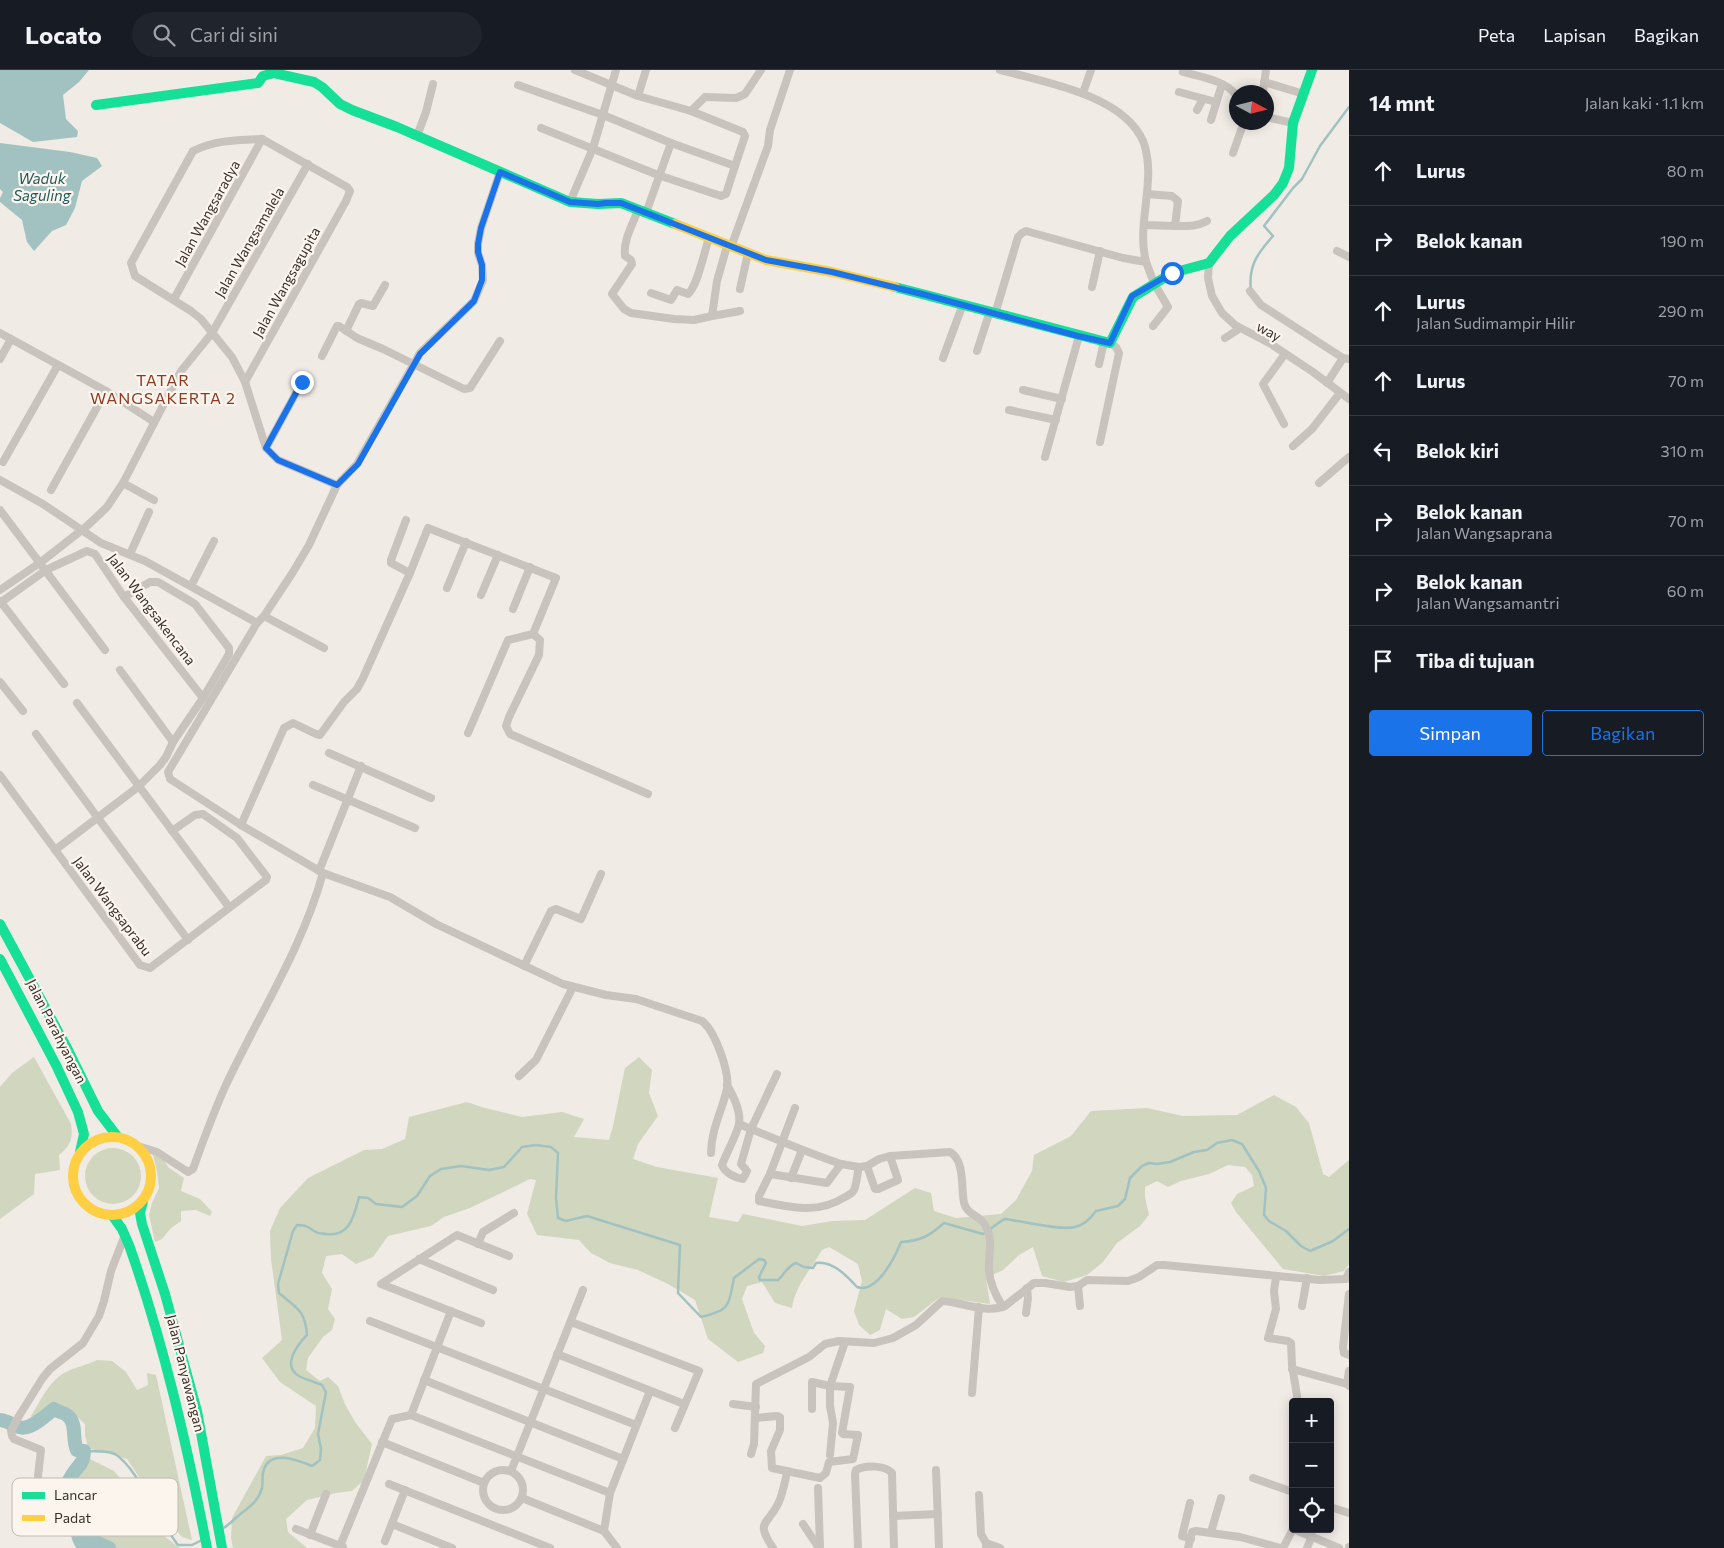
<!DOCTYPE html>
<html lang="id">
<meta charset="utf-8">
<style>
:root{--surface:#171b24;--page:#20242c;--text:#f1f3f6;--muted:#9ea1a6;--line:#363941;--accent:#1a73e8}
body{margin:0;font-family:Commissioner,sans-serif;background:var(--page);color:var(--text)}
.controls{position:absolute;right:15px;bottom:15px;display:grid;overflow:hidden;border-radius:5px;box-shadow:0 2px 12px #0003}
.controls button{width:45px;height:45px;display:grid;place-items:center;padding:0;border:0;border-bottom:1px solid var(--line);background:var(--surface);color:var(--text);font:25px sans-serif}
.compass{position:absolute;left:1229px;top:15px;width:45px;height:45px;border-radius:50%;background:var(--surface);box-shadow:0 2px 12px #0003;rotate:97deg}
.stop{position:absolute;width:15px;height:15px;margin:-11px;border:4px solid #1a73e8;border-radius:50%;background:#fff}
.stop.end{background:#1a73e8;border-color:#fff;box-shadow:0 1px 5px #0008}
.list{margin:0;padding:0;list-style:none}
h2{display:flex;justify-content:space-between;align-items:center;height:65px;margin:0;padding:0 20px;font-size:21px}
h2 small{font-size:16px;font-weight:400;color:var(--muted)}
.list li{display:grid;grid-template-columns:32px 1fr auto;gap:15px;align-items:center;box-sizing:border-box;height:70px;padding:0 20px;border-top:1px solid var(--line)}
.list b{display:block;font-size:19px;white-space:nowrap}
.list p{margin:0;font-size:16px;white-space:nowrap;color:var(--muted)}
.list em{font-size:16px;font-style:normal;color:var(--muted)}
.actions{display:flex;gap:10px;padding:15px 20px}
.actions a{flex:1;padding:11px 0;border:1px solid var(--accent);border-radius:5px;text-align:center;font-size:18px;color:var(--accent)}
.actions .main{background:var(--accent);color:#fff}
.icon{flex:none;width:28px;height:28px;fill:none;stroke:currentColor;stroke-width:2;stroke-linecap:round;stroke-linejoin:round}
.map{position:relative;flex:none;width:1349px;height:1478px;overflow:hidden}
header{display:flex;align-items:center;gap:30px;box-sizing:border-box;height:70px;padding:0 25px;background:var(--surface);border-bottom:1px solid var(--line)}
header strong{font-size:24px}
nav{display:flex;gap:28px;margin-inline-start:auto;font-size:18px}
.search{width:350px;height:45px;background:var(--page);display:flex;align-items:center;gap:12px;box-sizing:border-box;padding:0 18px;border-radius:28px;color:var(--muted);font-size:19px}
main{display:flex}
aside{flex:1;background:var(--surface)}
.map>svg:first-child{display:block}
.green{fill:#d1d6bf}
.water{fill:#a1c2c1}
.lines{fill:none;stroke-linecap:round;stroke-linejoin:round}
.stream{stroke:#a1c2c1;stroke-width:2.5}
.river{stroke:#a1c2c1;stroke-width:14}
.street{stroke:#c9c3be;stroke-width:8}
.fast{stroke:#16e098;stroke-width:10}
.slow{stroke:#ffcf43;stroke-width:10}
.route{stroke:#1a73e8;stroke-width:6}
.labels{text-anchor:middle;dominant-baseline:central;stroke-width:4.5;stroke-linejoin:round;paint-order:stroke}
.street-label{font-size:14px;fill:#3b302b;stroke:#fbf5ee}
.water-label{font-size:15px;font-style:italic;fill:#1f5a5e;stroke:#fbf5ee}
.quarter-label{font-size:16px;letter-spacing:1px;fill:#8c3b22;stroke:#fbf5ee}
.key{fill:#fbf5ee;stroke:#c1bab4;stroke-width:1}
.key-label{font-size:14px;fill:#3b302b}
</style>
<header>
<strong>Locato</strong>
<div class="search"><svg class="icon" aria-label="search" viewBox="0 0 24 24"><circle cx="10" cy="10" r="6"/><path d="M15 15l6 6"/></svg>Cari di sini</div>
<nav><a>Peta</a><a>Lapisan</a><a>Bagikan</a></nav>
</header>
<main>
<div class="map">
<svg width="1349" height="1478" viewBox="0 0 1349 1478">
<rect width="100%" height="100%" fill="#f0ebe5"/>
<g class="green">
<path d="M34 987 71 1054C73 1069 71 1075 59 1085L60 1100 35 1104 34 1124 0 1149V1017L12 1003Z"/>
<path d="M639 987 652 1000 649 1023 658 1046 638 1074 633 1089 657 1097 718 1108 709 1147 738 1152 743 1144 802 1156 832 1151 865 1150 915 1118 931 1123 934 1141 956 1148 1001 1144 1016 1130 1032 1101 1034 1085 1071 1066 1091 1041 1147 1038 1183 1046 1237 1045 1274 1025 1296 1037 1309 1053 1323 1104 1329 1107 1349 1090V1194L1344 1201 1324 1206 1283 1199 1236 1142 1231 1133 1237 1124 1254 1116 1252 1105 1245 1097 1228 1095 1209 1104 1181 1111 1168 1117 1157 1111 1145 1117V1127L1149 1145 1140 1156 1117 1173 1103 1192 1087 1205 1064 1212 1042 1206 1033 1177 1019 1185 1003 1200 986 1208 990 1234 940 1227 914 1247 902 1249 886 1239 880 1260 870 1265 859 1255 854 1241 862 1211 858 1194 829 1177 822 1180C811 1199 795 1216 792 1238L775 1233 762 1212 747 1216 742 1229 754 1263 765 1276 763 1283 738 1292 708 1269 695 1230 668 1214 638 1200 610 1193 591 1183 579 1170 537 1165 527 1144 536 1110 530 1109 470 1138 444 1147 431 1156 388 1166 373 1187 356 1194 342 1184 326 1186 322 1203 332 1219 328 1239 335 1249 332 1260 323 1267 308 1288 306 1300 320 1311 328 1307 338 1316 345 1334 355 1352 372 1374 364 1410 352 1421 336 1423 307 1430 286 1449 288 1462 307 1478H233L231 1468 232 1448 266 1386 281 1385 303 1378 315 1358 316 1336 280 1312 262 1288 282 1270 271 1189 270 1161 280 1138 308 1108 364 1080 382 1079 405 1069 409 1047 467 1032 485 1038 522 1047 562 1042 584 1049 574 1067 609 1070 613 1056 625 998Z"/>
<circle cx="113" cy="1106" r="28"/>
<polygon points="153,1085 156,1085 163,1089 169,1098 184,1108 181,1121 200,1129 212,1142 210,1146 196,1140 181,1141 181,1151 171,1158 162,1169 155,1172 149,1145 152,1133 159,1118 157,1101"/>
<path d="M97 1290 112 1291 126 1302 137 1320 148 1315 147 1303 156 1305 192 1470 182 1467 170 1453 127 1389 88 1378 85 1365V1354L68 1338 48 1339 32 1350 31 1346C42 1329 49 1310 68 1301 77 1297 87 1295 97 1290Z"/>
<polygon points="90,1389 114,1401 137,1428 160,1463 180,1478 109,1478 94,1469 75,1446 64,1414"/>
</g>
<g class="water">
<polygon points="0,0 89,0 79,12 63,25 66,49 78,61 77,67 33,72 0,53"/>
<polygon points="0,73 70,82 97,88 102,96 82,111 75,138 66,155 52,161 34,181 27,172 22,150 0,132 0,128 3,122 0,119"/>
</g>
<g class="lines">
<g class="stream">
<path d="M1251 221C1248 196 1257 184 1273 166L1264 156 1293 118 1302 109 1320 76 1349 37"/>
<path d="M84 1381C91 1381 110 1381 115 1384 137 1397 160 1453 178 1475H192L202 1470"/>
<path d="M222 1459C228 1456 232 1451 237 1447 247 1438 258 1433 262 1418 263 1413 262 1408 263 1403 268 1378 297 1390 312 1396L320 1390 321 1379 318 1364 326 1322 322 1315C315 1312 306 1310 299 1306 281 1296 298 1274 307 1265 305 1239 296 1238 279 1223L278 1214 293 1161 297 1155C312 1156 307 1158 318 1163 319 1163 325 1164 326 1164 350 1167 354 1146 359 1127L368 1128 376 1134 402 1137 417 1126 430 1106 441 1099 461 1096 489 1100 504 1097 522 1077 536 1075 551 1077 558 1083 556 1128 558 1148 566 1151 587 1146 680 1175 678 1223 701 1247C731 1240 728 1236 734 1208L759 1189 764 1190 766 1193 759 1207 760 1210H778C785 1204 786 1197 796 1193L804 1197 813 1198 816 1193C832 1190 847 1206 857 1217 877 1224 895 1187 901 1172 921 1171 929 1166 944 1153L983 1164C991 1160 996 1153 1005 1149 1021 1151 1062 1161 1075 1157 1084 1155 1091 1148 1096 1141L1118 1136 1125 1129 1130 1108 1142 1096 1149 1093 1157 1094 1170 1092 1194 1082 1207 1080 1217 1073 1232 1070 1242 1074 1259 1101 1266 1118 1264 1145 1269 1151 1286 1161 1301 1176 1310 1181 1333 1171 1349 1159"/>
</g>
<path class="river" d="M0 1350C8 1351 12 1355 19 1357 30 1361 45 1346 54 1339 58 1342 66 1343 69 1347 77 1355 72 1370 77 1380L84 1381C84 1394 78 1395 72 1405 66 1415 61 1426 58 1438 64 1442 71 1447 74 1454 78 1460 77 1467 82 1474L96 1472 109 1478"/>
<g class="street">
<polyline points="575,0 638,26 691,41 743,62 745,66 735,96 671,73"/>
<path d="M1000 0C1044 12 1123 25 1143 71 1147 80 1149 98 1148 109 1147 137 1139 164 1146 192"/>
<path d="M1183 2C1200 7 1225 10 1236 25"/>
<polyline points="1264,12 1304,24"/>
<polyline points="518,15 603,45 671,73 646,143"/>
<polyline points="1179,22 1216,32"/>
<polyline points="1263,22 1266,0"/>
<polyline points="1083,23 1091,0"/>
<polyline points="638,26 646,0"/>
<polyline points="1197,40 1203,29"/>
<polyline points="691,41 705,27 736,28 745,24 761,0"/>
<polyline points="1266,47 1293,53"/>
<polyline points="1211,50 1222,14"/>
<polyline points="541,58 658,105 721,126 726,124 735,96"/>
<polyline points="417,66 426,42 433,14"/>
<path d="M262 69C238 70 215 70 193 81L131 193 135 206 191 241 201 249 232 287 245 312 266 378 278 390 337 415"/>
<polyline points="1233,83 1244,52"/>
<polyline points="570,132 593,78 616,0"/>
<path d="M638 140C633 154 623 170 625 186L631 190 632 194 612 224 624 239 631 243 674 249 694 250 712 246 717 211 727 176"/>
<polyline points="1144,155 1175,156 1178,131 1172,126 1147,124"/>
<path d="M1175 156C1187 156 1196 157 1207 151"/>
<polyline points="731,177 768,76 770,60 790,0"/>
<polyline points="1337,181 1349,187"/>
<polyline points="1209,193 1208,208 1212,226 1222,243 1235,255 1271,274 1313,302 1349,329"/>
<polyline points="1092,217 1100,181"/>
<polyline points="740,219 748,183"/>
<polyline points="1250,221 1261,235 1343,288 1349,289"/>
<path d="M651 223 671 230 677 220 688 224C698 215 704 182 709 168"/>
<polyline points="174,229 262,69"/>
<polyline points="995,244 1018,167 1022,163 1026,161 1123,188 1146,192 1154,213 1168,237 1153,256"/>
<polyline points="712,246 740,241"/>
<polyline points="346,261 359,234 361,233 373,236 385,215"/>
<polyline points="0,263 106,321 154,352"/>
<polyline points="1225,268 1239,259"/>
<polyline points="977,281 990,241"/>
<polyline points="322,286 337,256 339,256 357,268 383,279 464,319 470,318 500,271"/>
<polyline points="943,288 963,234"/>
<polyline points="0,289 11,269"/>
<polyline points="1099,294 1104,272"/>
<polyline points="245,312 346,131 350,121 347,117 262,69"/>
<polyline points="1327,313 1343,288"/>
<polyline points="1023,320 1062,329"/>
<polyline points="1009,340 1056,350"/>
<polyline points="1284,354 1263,314 1285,284"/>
<polyline points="1100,372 1119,283 1116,277 1110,273"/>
<polyline points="1293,376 1312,359 1340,323"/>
<polyline points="266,378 302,312"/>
<polyline points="1045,387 1079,266"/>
<polyline points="3,392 58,295"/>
<polyline points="0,410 43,434 101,473 145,491 257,553"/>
<polyline points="123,413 154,430"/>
<polyline points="1319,413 1349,387"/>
<polyline points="51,420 106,321"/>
<polyline points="0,440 105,580"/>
<polyline points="130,484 149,442"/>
<polyline points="410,503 428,458 556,508 533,564 508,570 468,663"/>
<polyline points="191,516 214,471"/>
<polyline points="447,518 466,472"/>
<polyline points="0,520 41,492 87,456 107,437 123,413 181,301 212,263 308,94"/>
<polyline points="481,525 498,485"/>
<polyline points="0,531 64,614"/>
<polyline points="0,533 46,500 87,481 95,484 124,527 203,628"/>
<polyline points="513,539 530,497"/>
<polyline points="264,546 324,578"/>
<polyline points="533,564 540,570 539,585 509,647 506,656 510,664 648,724"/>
<polyline points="120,600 173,672"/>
<polyline points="0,612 23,641"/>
<polyline points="77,633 229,837"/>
<polyline points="36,664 188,870"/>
<polyline points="329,683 431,728"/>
<polyline points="0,705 140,895 150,898 266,810 267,807 237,768 203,744 195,745 172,761"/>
<polyline points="313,715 415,758"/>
<polyline points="241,755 284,658 293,653 316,664 320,665 344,632 357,619 363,608 410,503 391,493 391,490 406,450"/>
<polyline points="55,780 138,717 160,695 166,687 173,672 203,628 229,584 229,578 195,534 158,512 150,512 124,527"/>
<polyline points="319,801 361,696"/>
<path d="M323 803 390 827 436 854 563 914 606 925 636 929 702 951C715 961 730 1002 727 1019 722 1041 711 1060 711 1083"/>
<polyline points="524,896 551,841 556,839 581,849 601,804"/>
<polyline points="519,1006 536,990 573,917"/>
<path d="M727 1015C733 1025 741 1042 739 1054 737 1064 726 1084 722 1095 724 1102 735 1108 743 1109L747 1101 741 1094 751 1059 777 1004"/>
<path d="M739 1054C773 1068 806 1082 841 1094L827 1113 770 1104 795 1038"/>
<path d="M138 1076 157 1082 188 1102 193 1099C203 1071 213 1044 225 1017 258 946 302 879 323 803L241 755 170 709 168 702 257 553 264 546 293 502 309 475 337 415 357 394 420 283 474 231 483 210 482 195 478 183V174L481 158 500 102"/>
<path d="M841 1094 859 1097 867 1096 879 1089 890 1086 950 1082C965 1090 961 1118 964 1133 967 1145 980 1145 985 1155 994 1169 988 1186 989 1201 990 1215 996 1226 1003 1237"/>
<polyline points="867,1096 875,1119 878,1119 898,1110 890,1086"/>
<path d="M770 1104 759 1126V1131C790 1137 817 1145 845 1127 849 1125 852 1124 854 1120 857 1113 857 1104 859 1097"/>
<polyline points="791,1108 802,1080"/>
<polyline points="478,1174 483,1162 514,1143"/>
<polyline points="419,1189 493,1220"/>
<polyline points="1276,1207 1274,1221 1276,1239 1268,1268 1288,1271 1291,1273 1292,1295 1298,1332"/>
<polyline points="1078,1216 1080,1236"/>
<polyline points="1349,1224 1343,1277 1344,1283 1349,1285"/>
<polyline points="1302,1236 1307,1208"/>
<polyline points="1026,1243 1028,1228 1027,1218"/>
<polyline points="370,1251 636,1355"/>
<polyline points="571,1252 699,1301 675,1358"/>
<polyline points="481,1253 381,1214 457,1165 509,1186"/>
<polyline points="557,1284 684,1334"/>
<polyline points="1292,1299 1347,1314"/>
<polyline points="1349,1301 1347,1314 1349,1316"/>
<polyline points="424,1310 623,1389"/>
<polyline points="972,1323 979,1237"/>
<polyline points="733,1334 756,1337"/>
<polyline points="812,1339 812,1312 830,1316 845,1272"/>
<polyline points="411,1345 610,1423"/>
<polyline points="755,1348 777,1346 780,1347 780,1360 771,1381 772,1398 820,1408 826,1403 829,1392 853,1389 858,1365 843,1364 842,1363 850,1317 830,1316 830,1336 833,1353 830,1385"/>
<polyline points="382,1372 484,1413"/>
<path d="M751 1384 754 1374 756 1314 809 1287 825 1274 839 1271 874 1273 893 1268 916 1255 942 1231C962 1232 986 1244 1005 1236L1034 1213H1045L1070 1217 1078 1216 1087 1210 1128 1211 1139 1207 1157 1195H1164L1320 1210 1346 1209 1349 1202"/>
<circle cx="503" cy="1420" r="20"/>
<polyline points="936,1400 939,1478"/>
<polyline points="511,1401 583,1220"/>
<polyline points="38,1406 41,1380 14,1369 12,1366 11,1361 19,1346 42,1309 50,1299 83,1273 99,1246 104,1231 111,1201 125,1165"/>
<polyline points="1253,1408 1293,1422"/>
<polyline points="389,1414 550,1478"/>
<polyline points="818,1418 820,1478"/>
<polyline points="979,1425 981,1464 986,1473 986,1478"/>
<polyline points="522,1428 604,1461"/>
<polyline points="1190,1433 1182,1466 1191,1469"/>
<polyline points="1330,1437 1349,1443"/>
<polyline points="893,1446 938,1444"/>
<polyline points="392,1454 452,1478"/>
<polyline points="803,1454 819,1478"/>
<polyline points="296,1459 343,1477"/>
<polyline points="1293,1459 1339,1478"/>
<polyline points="1211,1462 1221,1428"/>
<polyline points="310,1465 326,1424"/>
<polyline points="385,1471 405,1420"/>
<polyline points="986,1473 1000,1478"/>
<polyline points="340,1476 392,1349 411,1345 451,1241"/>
<polyline points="617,1478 604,1461 610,1423 650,1321"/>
<path d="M773 1478C755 1451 767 1456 778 1434 782 1426 784 1416 786 1407"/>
<path d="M858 1478 855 1404 856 1400C865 1395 885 1395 892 1403L894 1478"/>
<polyline points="1188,1478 1192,1462 1196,1461 1240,1467 1281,1478"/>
<polyline points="1283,1478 1293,1459"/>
<polyline points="1307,1478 1312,1466"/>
<polyline points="1349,1478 1349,1477"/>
</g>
<g class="fast">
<polyline points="96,35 258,13 263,6 274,3 314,12 322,17 340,34 352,40 397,57 570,132 598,134 621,133 675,154"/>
<polyline points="895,217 1110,273 1133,227 1172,203 1209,193 1230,166 1274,125 1283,113 1289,98 1293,53 1312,0"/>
<polyline points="0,854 67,978 98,1041 117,1066"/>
<polyline points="0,889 56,995 78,1042 84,1064 80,1082"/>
<polyline points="143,1131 140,1143 142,1154 165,1224 197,1341 222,1478"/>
<path d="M112 1145 122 1159 129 1175C164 1274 187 1375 207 1478"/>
</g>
<g class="slow">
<polyline points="675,154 766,190 832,202 895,217"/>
<circle cx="112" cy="1106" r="39"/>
</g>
</g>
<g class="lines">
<polyline class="route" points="302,312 266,378 278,390 337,415 358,394 420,284 474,231 482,210 482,195 478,182 478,174 481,158 500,102 570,132 598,134 606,133 621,133 766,190 832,202 926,225 1078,266 1110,273 1132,226 1172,203"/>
</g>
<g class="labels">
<g class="street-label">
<text transform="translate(207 143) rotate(-61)">Jalan Wangsaradya</text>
<text transform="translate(249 172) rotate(-60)">Jalan Wangsamalela</text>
<text transform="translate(286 212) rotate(-61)">Jalan Wangsagupita</text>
<text transform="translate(1269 261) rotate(29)">way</text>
<text transform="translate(152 539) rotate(53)">Jalan Wangsakencana</text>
<text transform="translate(113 836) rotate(53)">Jalan Wangsaprabu</text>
<text transform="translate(57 961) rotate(63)">Jalan Parahyangan</text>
<text transform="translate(186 1303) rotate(76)">Jalan Panyawangan</text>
</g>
<g class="water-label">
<text x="42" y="108">Waduk<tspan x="42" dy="17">Saguling</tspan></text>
</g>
<g class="quarter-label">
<text x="163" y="309">TATAR<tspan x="163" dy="18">WANGSAKERTA 2</tspan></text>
</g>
</g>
<rect x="12" y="1408" width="166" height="58" rx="8" class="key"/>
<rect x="22" y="1422" width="23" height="7" fill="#16e098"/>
<rect x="22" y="1445" width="23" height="6" fill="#ffcf43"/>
<g class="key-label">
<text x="54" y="1430">Lancar</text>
<text x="54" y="1453">Padat</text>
</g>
</svg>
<div class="controls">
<button>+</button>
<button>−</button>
<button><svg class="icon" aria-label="locate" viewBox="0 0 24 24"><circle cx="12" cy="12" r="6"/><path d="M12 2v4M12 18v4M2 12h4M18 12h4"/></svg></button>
</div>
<svg class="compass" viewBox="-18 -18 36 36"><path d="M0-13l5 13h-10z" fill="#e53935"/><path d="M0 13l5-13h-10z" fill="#9ea1a6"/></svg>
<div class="stop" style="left:1172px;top:203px"></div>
<div class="stop end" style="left:302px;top:312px"></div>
</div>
<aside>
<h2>14 mnt<small>Jalan kaki · 1.1 km</small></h2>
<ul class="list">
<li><svg class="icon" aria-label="ahead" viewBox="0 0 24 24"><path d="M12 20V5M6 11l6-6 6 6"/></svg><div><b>Lurus</b></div><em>80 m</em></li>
<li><svg class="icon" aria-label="right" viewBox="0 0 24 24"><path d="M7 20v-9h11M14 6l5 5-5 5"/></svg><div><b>Belok kanan</b></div><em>190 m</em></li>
<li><svg class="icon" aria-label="ahead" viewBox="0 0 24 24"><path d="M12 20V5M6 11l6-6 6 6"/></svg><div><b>Lurus</b><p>Jalan Sudimampir Hilir</p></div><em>290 m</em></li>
<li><svg class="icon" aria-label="ahead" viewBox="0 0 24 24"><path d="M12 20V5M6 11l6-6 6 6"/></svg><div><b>Lurus</b></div><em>70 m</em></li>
<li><svg class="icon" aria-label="left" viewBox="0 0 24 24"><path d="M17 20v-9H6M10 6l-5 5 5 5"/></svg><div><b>Belok kiri</b></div><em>310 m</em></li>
<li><svg class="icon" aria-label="right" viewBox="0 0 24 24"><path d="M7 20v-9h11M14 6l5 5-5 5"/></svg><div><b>Belok kanan</b><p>Jalan Wangsaprana</p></div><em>70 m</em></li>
<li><svg class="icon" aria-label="right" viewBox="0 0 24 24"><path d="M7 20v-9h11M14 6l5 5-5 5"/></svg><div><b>Belok kanan</b><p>Jalan Wangsamantri</p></div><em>60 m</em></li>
<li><svg class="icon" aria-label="arrive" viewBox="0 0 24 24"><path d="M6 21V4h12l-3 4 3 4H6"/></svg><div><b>Tiba di tujuan</b></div></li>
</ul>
<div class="actions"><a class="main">Simpan</a><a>Bagikan</a></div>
</aside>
</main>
